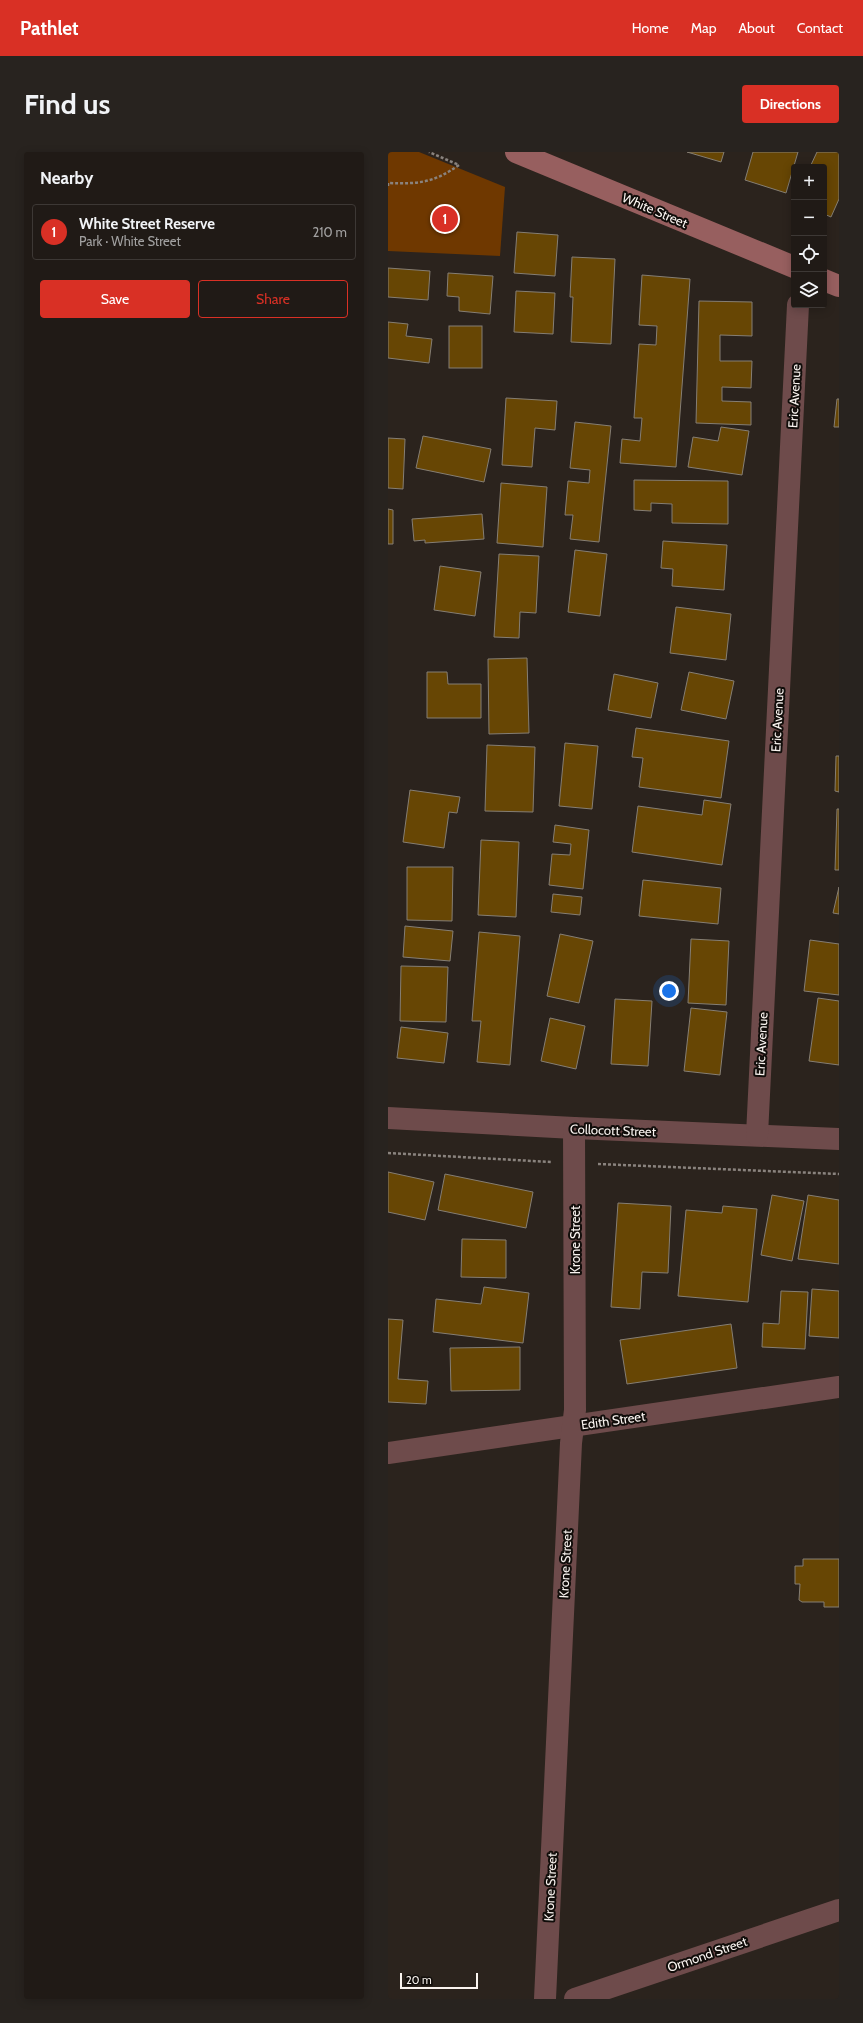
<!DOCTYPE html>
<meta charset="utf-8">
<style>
:root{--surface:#201a16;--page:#28231f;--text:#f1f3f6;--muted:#a2a1a1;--line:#3d3835;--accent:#d93025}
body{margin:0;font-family:Cabin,sans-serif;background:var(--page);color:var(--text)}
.controls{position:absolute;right:12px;top:12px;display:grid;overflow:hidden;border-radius:4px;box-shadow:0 2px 10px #0003}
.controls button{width:36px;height:36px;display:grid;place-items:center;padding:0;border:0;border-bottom:1px solid var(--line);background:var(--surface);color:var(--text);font:20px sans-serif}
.scale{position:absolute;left:12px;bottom:10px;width:78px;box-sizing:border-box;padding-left:4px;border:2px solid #faf4f0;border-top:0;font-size:11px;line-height:14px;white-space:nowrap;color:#faf4f0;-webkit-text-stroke:3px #110d0a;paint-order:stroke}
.you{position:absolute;left:281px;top:839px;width:14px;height:14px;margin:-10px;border:3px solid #fff;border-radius:50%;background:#1a73e8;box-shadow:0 0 0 6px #1a73e833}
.badge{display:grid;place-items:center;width:26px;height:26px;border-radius:50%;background:var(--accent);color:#fff;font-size:13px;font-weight:700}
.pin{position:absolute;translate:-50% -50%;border:2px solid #fff;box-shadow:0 1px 4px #0006}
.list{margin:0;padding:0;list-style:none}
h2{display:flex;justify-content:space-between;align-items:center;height:52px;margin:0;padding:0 16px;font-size:17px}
h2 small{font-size:13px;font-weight:400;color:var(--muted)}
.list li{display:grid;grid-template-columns:26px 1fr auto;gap:12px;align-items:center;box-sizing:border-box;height:56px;margin:0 8px 8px;padding:0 8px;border:1px solid var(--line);border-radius:4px}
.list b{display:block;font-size:15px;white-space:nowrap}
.list p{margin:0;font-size:13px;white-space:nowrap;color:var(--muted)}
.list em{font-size:13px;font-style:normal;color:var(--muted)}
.actions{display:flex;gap:8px;padding:12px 16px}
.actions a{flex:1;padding:9px 0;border:1px solid var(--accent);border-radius:4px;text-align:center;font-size:14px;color:var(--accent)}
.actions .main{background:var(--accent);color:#fff}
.icon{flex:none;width:22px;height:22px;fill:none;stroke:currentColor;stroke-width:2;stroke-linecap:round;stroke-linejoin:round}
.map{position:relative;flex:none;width:451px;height:1847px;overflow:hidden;border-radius:4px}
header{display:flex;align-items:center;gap:24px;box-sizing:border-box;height:56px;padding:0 20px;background:var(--accent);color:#fff}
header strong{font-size:19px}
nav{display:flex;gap:22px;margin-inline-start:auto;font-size:14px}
.intro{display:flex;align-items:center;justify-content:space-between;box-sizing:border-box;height:96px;padding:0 24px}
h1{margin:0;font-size:28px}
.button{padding:10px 18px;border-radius:4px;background:var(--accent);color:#fff;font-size:14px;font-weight:700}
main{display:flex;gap:24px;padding:0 24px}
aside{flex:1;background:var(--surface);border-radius:4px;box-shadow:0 2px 10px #0003}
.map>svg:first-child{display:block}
.green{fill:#6f3800}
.building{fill:#674604;stroke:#857e74}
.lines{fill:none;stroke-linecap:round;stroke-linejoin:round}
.path{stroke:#8a837e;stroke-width:2.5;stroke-dasharray:3 2;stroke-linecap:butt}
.street{stroke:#6e4b4b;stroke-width:22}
.secondary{stroke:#975f5f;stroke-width:22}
.labels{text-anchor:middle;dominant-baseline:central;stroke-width:4;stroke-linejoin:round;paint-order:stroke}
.street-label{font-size:13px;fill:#faf4f0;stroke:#110d0a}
</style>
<header>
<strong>Pathlet</strong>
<nav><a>Home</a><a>Map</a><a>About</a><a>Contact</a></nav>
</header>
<div class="intro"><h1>Find us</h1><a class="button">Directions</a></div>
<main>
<aside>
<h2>Nearby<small></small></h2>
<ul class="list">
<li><span class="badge">1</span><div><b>White Street Reserve</b><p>Park · White Street</p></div><em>210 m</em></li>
</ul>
<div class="actions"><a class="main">Save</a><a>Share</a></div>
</aside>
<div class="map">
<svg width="451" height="1847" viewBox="0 0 451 1847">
<rect width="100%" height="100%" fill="#2b231d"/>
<polygon class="green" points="0,0 31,0 117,35 112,104 0,99"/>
<g class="building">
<polygon points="299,0 336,0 333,10"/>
<polygon points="365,0 410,0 398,41 357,28"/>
<polygon points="429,0 451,0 451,47 443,65 436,62 436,15 422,15"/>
<polygon points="129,80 170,83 167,124 126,121"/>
<polygon points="184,105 227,107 223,192 183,190 185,145 182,145"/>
<polygon points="0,116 42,119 40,148 0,145"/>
<polygon points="60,121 105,124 102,162 71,159 71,145 59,144"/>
<polygon points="254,123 302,127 288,315 232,311 234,287 252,289 254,266 246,266 251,192 268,193 269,174 251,173"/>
<polygon points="128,139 167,141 165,182 126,180"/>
<polygon points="311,149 364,150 364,184 332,183 332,209 364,209 363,236 334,235 334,249 363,250 363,273 308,271"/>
<polygon points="0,170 20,172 18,184 44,187 41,211 0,206"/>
<rect x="61" y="174" width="33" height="42"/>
<polygon points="118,246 169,249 167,278 147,276 144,315 114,313"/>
<polygon points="449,247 451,247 451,275 446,275"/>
<polygon points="187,270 223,274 211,390 182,387 185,363 177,363 180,329 201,331 202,318 182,316"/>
<polygon points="333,275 361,279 354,323 300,315 305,285 330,289"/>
<polygon points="35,284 103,297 96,330 28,316"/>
<polygon points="0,286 17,287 15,337 0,336"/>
<polygon points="246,328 340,329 340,372 284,371 284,352 263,351 263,359 246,358"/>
<polygon points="113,331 159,335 155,395 109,391"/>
<polygon points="0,357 5,358 5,392 0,392"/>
<polygon points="94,362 96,387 37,391 37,388 26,389 24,367"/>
<polygon points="275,389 339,393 336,438 284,434 285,417 273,416"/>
<polygon points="187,398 219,402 212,464 180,460"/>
<polygon points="111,402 151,404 148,461 132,460 131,486 106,485"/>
<polygon points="52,414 93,420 87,464 46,458"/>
<polygon points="288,455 343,462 338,508 282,501"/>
<polygon points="139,506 141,581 101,582 100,507"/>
<polygon points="39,520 59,520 60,532 93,532 93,566 39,566"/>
<polygon points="301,520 346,529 338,567 293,558"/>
<polygon points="226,522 270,531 263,566 220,558"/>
<polygon points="248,576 341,589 333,646 251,635 255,606 244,605"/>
<polygon points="177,591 210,594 204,657 171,654"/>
<polygon points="99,593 147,595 145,660 97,659"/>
<polygon points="448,604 451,604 451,640 447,639"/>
<polygon points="22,638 72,645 69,661 61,660 56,696 15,690"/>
<polygon points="316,648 343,652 334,713 244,700 250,654 314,663"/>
<polygon points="449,657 451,657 451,718 447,718"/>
<polygon points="167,673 201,678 195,737 161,733 164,702 182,703 183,692 165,690"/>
<polygon points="93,688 131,690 128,765 90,763"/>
<polygon points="19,715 65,715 64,769 19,768"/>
<polygon points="255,728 333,736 330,772 251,764"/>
<polygon points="451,735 451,762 445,761"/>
<polygon points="165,742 194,745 192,763 163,760"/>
<polygon points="17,774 65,779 62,809 15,805"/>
<polygon points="91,780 132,784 122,913 89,910 93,869 84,869"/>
<polygon points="172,782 205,789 191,851 159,844"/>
<polygon points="303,787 341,789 338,853 300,851"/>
<polygon points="422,788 451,792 451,843 416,839"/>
<polygon points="13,814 60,815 58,870 12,869"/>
<polygon points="430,846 451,849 451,913 421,909"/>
<polygon points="227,847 264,849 260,914 223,912"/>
<polygon points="303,856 339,860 332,923 296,919"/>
<polygon points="162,866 197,874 188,917 153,909"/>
<polygon points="13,875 60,881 56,911 9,906"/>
<polygon points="0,1020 46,1030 37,1068 0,1060"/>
<polygon points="57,1022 145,1040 138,1076 50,1058"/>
<polygon points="384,1043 416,1049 404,1109 373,1103"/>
<polygon points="420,1043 451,1048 451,1112 410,1107"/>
<polygon points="230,1051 283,1054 280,1121 254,1120 252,1157 223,1155"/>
<polygon points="335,1054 369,1057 360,1150 290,1144 298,1058 334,1061"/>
<polygon points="74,1087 118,1088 118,1126 73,1125"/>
<polygon points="96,1135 141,1141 135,1191 45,1180 48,1147 93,1152"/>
<polygon points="424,1137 451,1139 451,1186 421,1184"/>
<polygon points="393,1139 420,1140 417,1197 374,1195 375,1171 391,1172"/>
<polygon points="0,1167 15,1168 10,1227 40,1229 38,1252 0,1250"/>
<polygon points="343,1172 349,1216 239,1232 232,1188"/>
<polygon points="132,1195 132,1238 63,1239 62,1196"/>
<polygon points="415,1407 451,1407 451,1455 436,1455 436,1450 414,1450 411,1448 412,1432 407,1432 407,1414 415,1414"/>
</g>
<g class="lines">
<g class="path">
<path d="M0 34V31C31 32 45 31 71 13L41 0"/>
<polyline points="0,1001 163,1010"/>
<polyline points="210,1012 451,1022"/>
</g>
<g class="street">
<polyline points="0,966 186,976 451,987"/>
<polyline points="369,983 410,153"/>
<polyline points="0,1301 451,1235"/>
<polyline points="157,1847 183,1291 187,1258 186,976"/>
<polyline points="187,1847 451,1758"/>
</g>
<g class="secondary">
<polyline points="128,0 406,115"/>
<polyline points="436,128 451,134"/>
</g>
</g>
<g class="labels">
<g class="street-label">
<text transform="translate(267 58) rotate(23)">White Street</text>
<text transform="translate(406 244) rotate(-87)">Eric Avenue</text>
<text transform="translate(389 568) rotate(-87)">Eric Avenue</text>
<text transform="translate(373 892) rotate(-87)">Eric Avenue</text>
<text transform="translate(225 978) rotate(2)">Collocott Street</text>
<text transform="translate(187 1088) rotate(-90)">Krone Street</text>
<text transform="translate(225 1268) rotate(-8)">Edith Street</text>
<text transform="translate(177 1412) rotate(-87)">Krone Street</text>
<text transform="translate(162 1735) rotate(-87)">Krone Street</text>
<text transform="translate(319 1802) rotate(-19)">Ormond Street</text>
</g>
</g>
</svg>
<div class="controls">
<button>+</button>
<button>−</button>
<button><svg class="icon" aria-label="locate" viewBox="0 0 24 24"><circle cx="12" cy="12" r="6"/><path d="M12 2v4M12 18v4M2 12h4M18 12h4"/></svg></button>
<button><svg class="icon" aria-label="layers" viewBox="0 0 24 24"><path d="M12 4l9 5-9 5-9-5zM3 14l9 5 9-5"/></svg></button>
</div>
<div class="scale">20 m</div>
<div class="you"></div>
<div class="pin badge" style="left:57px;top:67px">1</div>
</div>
</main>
